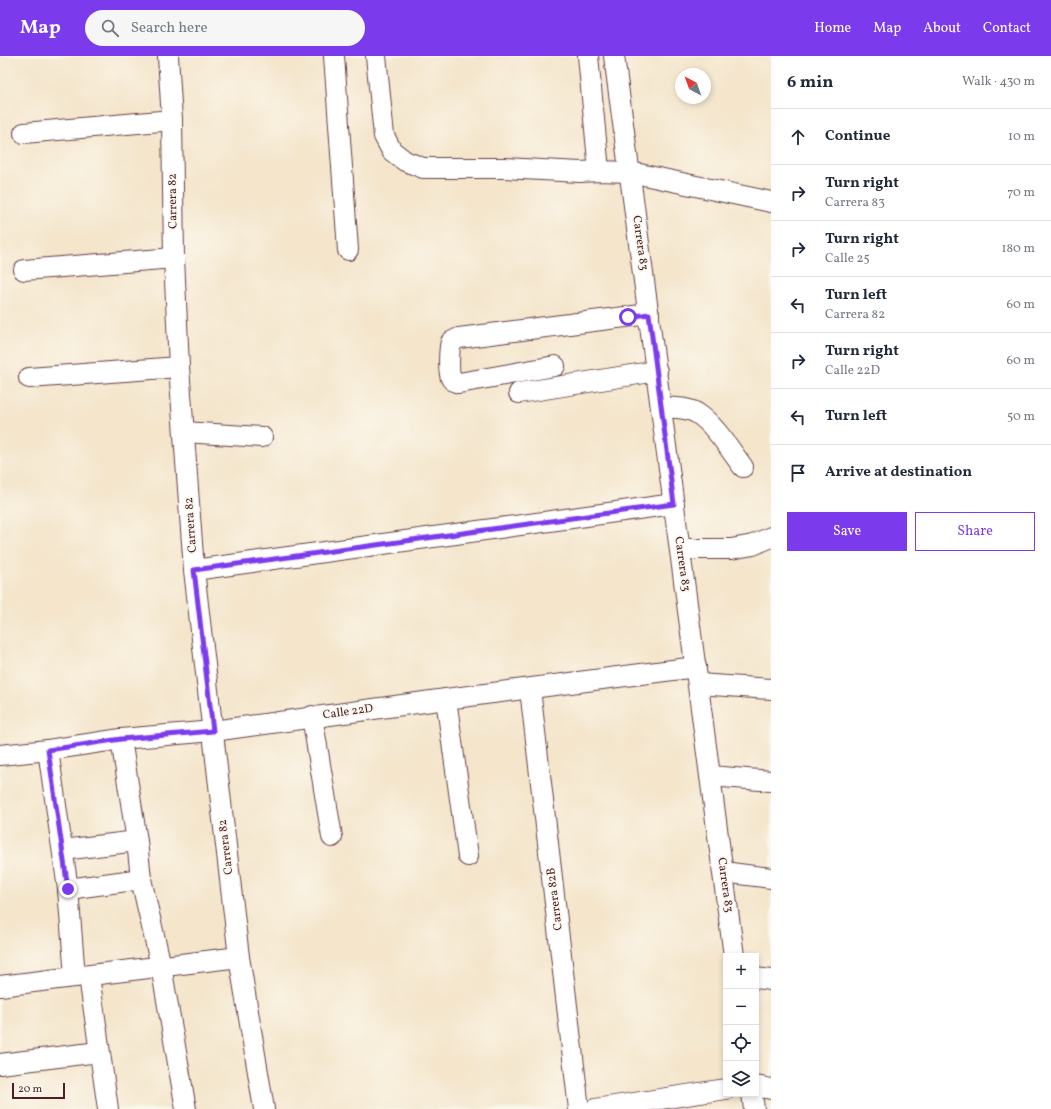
<!DOCTYPE html>
<meta charset="utf-8">
<style>
:root{--surface:#fff;--page:#f6f6f7;--text:#1f2937;--muted:#747a83;--line:#e0e1e3;--accent:#7c3aed}
body{margin:0;font-family:Vollkorn,serif;background:var(--page);color:var(--text)}
.controls{position:absolute;right:12px;bottom:12px;display:grid;overflow:hidden;border-radius:0px;box-shadow:0 2px 6px #0003}
.controls button{width:36px;height:36px;display:grid;place-items:center;padding:0;border:0;border-bottom:1px solid var(--line);background:var(--surface);color:var(--text);font:20px sans-serif}
.compass{position:absolute;left:675px;top:12px;width:36px;height:36px;border-radius:50%;background:var(--surface);box-shadow:0 2px 6px #0003;rotate:319deg}
.scale{position:absolute;left:12px;bottom:10px;width:53px;box-sizing:border-box;padding-left:4px;border:2px solid #4a1f2b;border-top:0;font-size:11px;line-height:14px;white-space:nowrap;color:#4a1f2b;-webkit-text-stroke:3px #fbf7ec;paint-order:stroke}
.stop{position:absolute;width:12px;height:12px;margin:-9px;border:3px solid #7c3aed;border-radius:50%;background:#fff}
.stop.end{background:#7c3aed;border-color:#fff;box-shadow:0 1px 4px #0008}
.list{margin:0;padding:0;list-style:none}
h2{display:flex;justify-content:space-between;align-items:center;height:52px;margin:0;padding:0 16px;font-size:17px}
h2 small{font-size:13px;font-weight:400;color:var(--muted)}
.list li{display:grid;grid-template-columns:26px 1fr auto;gap:12px;align-items:center;box-sizing:border-box;height:56px;padding:0 16px;border-top:1px solid var(--line)}
.list b{display:block;font-size:15px;white-space:nowrap}
.list p{margin:0;font-size:13px;white-space:nowrap;color:var(--muted)}
.list em{font-size:13px;font-style:normal;color:var(--muted)}
.actions{display:flex;gap:8px;padding:12px 16px}
.actions a{flex:1;padding:9px 0;border:1px solid var(--accent);border-radius:0px;text-align:center;font-size:14px;color:var(--accent)}
.actions .main{background:var(--accent);color:#fff}
.icon{flex:none;width:22px;height:22px;fill:none;stroke:currentColor;stroke-width:2;stroke-linecap:round;stroke-linejoin:round}
.map{position:relative;flex:none;width:771px;height:1053px;overflow:hidden}
header{display:flex;align-items:center;gap:24px;box-sizing:border-box;height:56px;padding:0 20px;background:var(--accent);color:#fff}
header strong{font-size:19px}
nav{display:flex;gap:22px;margin-inline-start:auto;font-size:14px}
.search{width:280px;height:36px;background:var(--page);display:flex;align-items:center;gap:10px;box-sizing:border-box;padding:0 14px;border-radius:22px;color:var(--muted);font-size:15px}
main{display:flex}
aside{flex:1;background:var(--surface)}
.map>svg:first-child{display:block}
.lines{fill:none;stroke-linecap:round;stroke-linejoin:round}
.minor-casing{stroke:#643d43;stroke-width:22}
.minor{stroke:#fff;stroke-width:20}
.route{stroke:#7c3aed;stroke-width:5}
.labels{text-anchor:middle;dominant-baseline:central;stroke-width:3.5;stroke-linejoin:round;paint-order:stroke}
.street-label{font-size:12px;fill:#4a1f2b;stroke:#fbf7ec}
</style>
<header>
<strong>Map</strong>
<div class="search"><svg class="icon" aria-label="search" viewBox="0 0 24 24"><circle cx="10" cy="10" r="6"/><path d="M15 15l6 6"/></svg>Search here</div>
<nav><a>Home</a><a>Map</a><a>About</a><a>Contact</a></nav>
</header>
<main>
<div class="map">
<svg width="771" height="1053" viewBox="0 0 771 1053">
<rect width="100%" height="100%" fill="#fbf7ec"/>
<filter id="ink" filterUnits="userSpaceOnUse"><feTurbulence type="fractalNoise" baseFrequency=".025" numOctaves="2"/><feDisplacementMap in="SourceGraphic" scale="8" xChannelSelector="R" yChannelSelector="G"/><feConvolveMatrix kernelMatrix="1 2 1 2 8 2 1 2 1" color-interpolation-filters="sRGB"/></filter>
<filter id="wash" filterUnits="userSpaceOnUse"><feTurbulence type="fractalNoise" baseFrequency=".012" numOctaves="4" result="noise"/><feDisplacementMap in="SourceGraphic" scale="16" xChannelSelector="R" yChannelSelector="G"/><feGaussianBlur stdDeviation="0.9" result="paint"/><feColorMatrix in="noise" values="0 0 0 0 0 0 0 0 0 0 0 0 0 0 0 0 0 1.4 0 .05"/><feComposite in="paint" operator="in"/></filter>
<g filter="url(#wash)">
<rect width="100%" height="100%" fill="#f4e5cb"/>
</g>
<g filter="url(#ink)">
<g class="lines">
<defs>
<g id="minor">
<polyline points="168,0 172,64 174,202 179,311 194,514 239,901 264,1053"/>
<polyline points="334,0 348,194"/>
<polyline points="376,0 384,80 392,95 405,105 423,112 504,112 580,116 599,115 630,116 771,146"/>
<polyline points="588,0 599,115"/>
<polyline points="614,0 734,900"/>
<polyline points="24,77 172,64"/>
<polyline points="24,214 174,202"/>
<path d="M555 310 459 327C456 326 452 325 451 322 448 316 449 292 451 286L459 282 649 258"/>
<polyline points="29,322 179,311"/>
<polyline points="519,337 657,315"/>
<path d="M661 351C673 352 689 351 698 358 714 368 731 395 743 411"/>
<polyline points="184,376 262,381"/>
<polyline points="680,493 731,493 753,489 771,481"/>
<polyline points="194,514 674,448"/>
<polyline points="698,628 771,633"/>
<polyline points="530,633 579,1053"/>
<polyline points="446,643 468,800"/>
<polyline points="312,660 332,781"/>
<polyline points="121,683 137,785 141,823 161,910 186,1053"/>
<polyline points="48,694 68,833 75,921"/>
<polyline points="0,699 48,694 121,683 213,675 446,643 696,611"/>
<polyline points="710,720 771,725"/>
<polyline points="63,794 137,785"/>
<polyline points="723,816 771,822"/>
<polyline points="68,833 141,823"/>
<polyline points="89,920 108,1053"/>
<polyline points="756,922 771,924"/>
<polyline points="0,930 239,901"/>
<polyline points="0,1008 99,996"/>
<polyline points="756,1030 771,1033"/>
<polyline points="752,1038 754,1053"/>
<polyline points="595,1053 726,1033"/>
</g>
</defs>
<use href="#minor" class="minor-casing"/>
<use href="#minor" class="minor"/>
</g>
</g>
<g class="lines" filter="url(#ink)">
<polyline class="route" points="68,833 48,694 121,683 213,675 194,514 674,448 649,258 628,261"/>
</g>
<g class="labels">
<g class="street-label">
<text transform="translate(173 145) rotate(-91)">Carrera 82</text>
<text transform="translate(640 187) rotate(82)">Carrera 83</text>
<text transform="translate(191 469) rotate(-94)">Carrera 82</text>
<text transform="translate(682 508) rotate(82)">Carrera 83</text>
<text transform="translate(348 656) rotate(-8)">Calle 22D</text>
<text transform="translate(226 791) rotate(-97)">Carrera 82</text>
<text transform="translate(725 829) rotate(82)">Carrera 83</text>
<text transform="translate(555 843) rotate(-97)">Carrera 82B</text>
</g>
</g>
</svg>
<div class="controls">
<button>+</button>
<button>−</button>
<button><svg class="icon" aria-label="locate" viewBox="0 0 24 24"><circle cx="12" cy="12" r="6"/><path d="M12 2v4M12 18v4M2 12h4M18 12h4"/></svg></button>
<button><svg class="icon" aria-label="layers" viewBox="0 0 24 24"><path d="M12 4l9 5-9 5-9-5zM3 14l9 5 9-5"/></svg></button>
</div>
<svg class="compass" viewBox="-18 -18 36 36"><path d="M0-13l5 13h-10z" fill="#e53935"/><path d="M0 13l5-13h-10z" fill="#747a83"/></svg>
<div class="scale">20 m</div>
<div class="stop" style="left:628px;top:261px"></div>
<div class="stop end" style="left:68px;top:833px"></div>
</div>
<aside>
<h2>6 min<small>Walk · 430 m</small></h2>
<ul class="list">
<li><svg class="icon" aria-label="ahead" viewBox="0 0 24 24"><path d="M12 20V5M6 11l6-6 6 6"/></svg><div><b>Continue</b></div><em>10 m</em></li>
<li><svg class="icon" aria-label="right" viewBox="0 0 24 24"><path d="M7 20v-9h11M14 6l5 5-5 5"/></svg><div><b>Turn right</b><p>Carrera 83</p></div><em>70 m</em></li>
<li><svg class="icon" aria-label="right" viewBox="0 0 24 24"><path d="M7 20v-9h11M14 6l5 5-5 5"/></svg><div><b>Turn right</b><p>Calle 25</p></div><em>180 m</em></li>
<li><svg class="icon" aria-label="left" viewBox="0 0 24 24"><path d="M17 20v-9H6M10 6l-5 5 5 5"/></svg><div><b>Turn left</b><p>Carrera 82</p></div><em>60 m</em></li>
<li><svg class="icon" aria-label="right" viewBox="0 0 24 24"><path d="M7 20v-9h11M14 6l5 5-5 5"/></svg><div><b>Turn right</b><p>Calle 22D</p></div><em>60 m</em></li>
<li><svg class="icon" aria-label="left" viewBox="0 0 24 24"><path d="M17 20v-9H6M10 6l-5 5 5 5"/></svg><div><b>Turn left</b></div><em>50 m</em></li>
<li><svg class="icon" aria-label="arrive" viewBox="0 0 24 24"><path d="M6 21V4h12l-3 4 3 4H6"/></svg><div><b>Arrive at destination</b></div></li>
</ul>
<div class="actions"><a class="main">Save</a><a>Share</a></div>
</aside>
</main>
